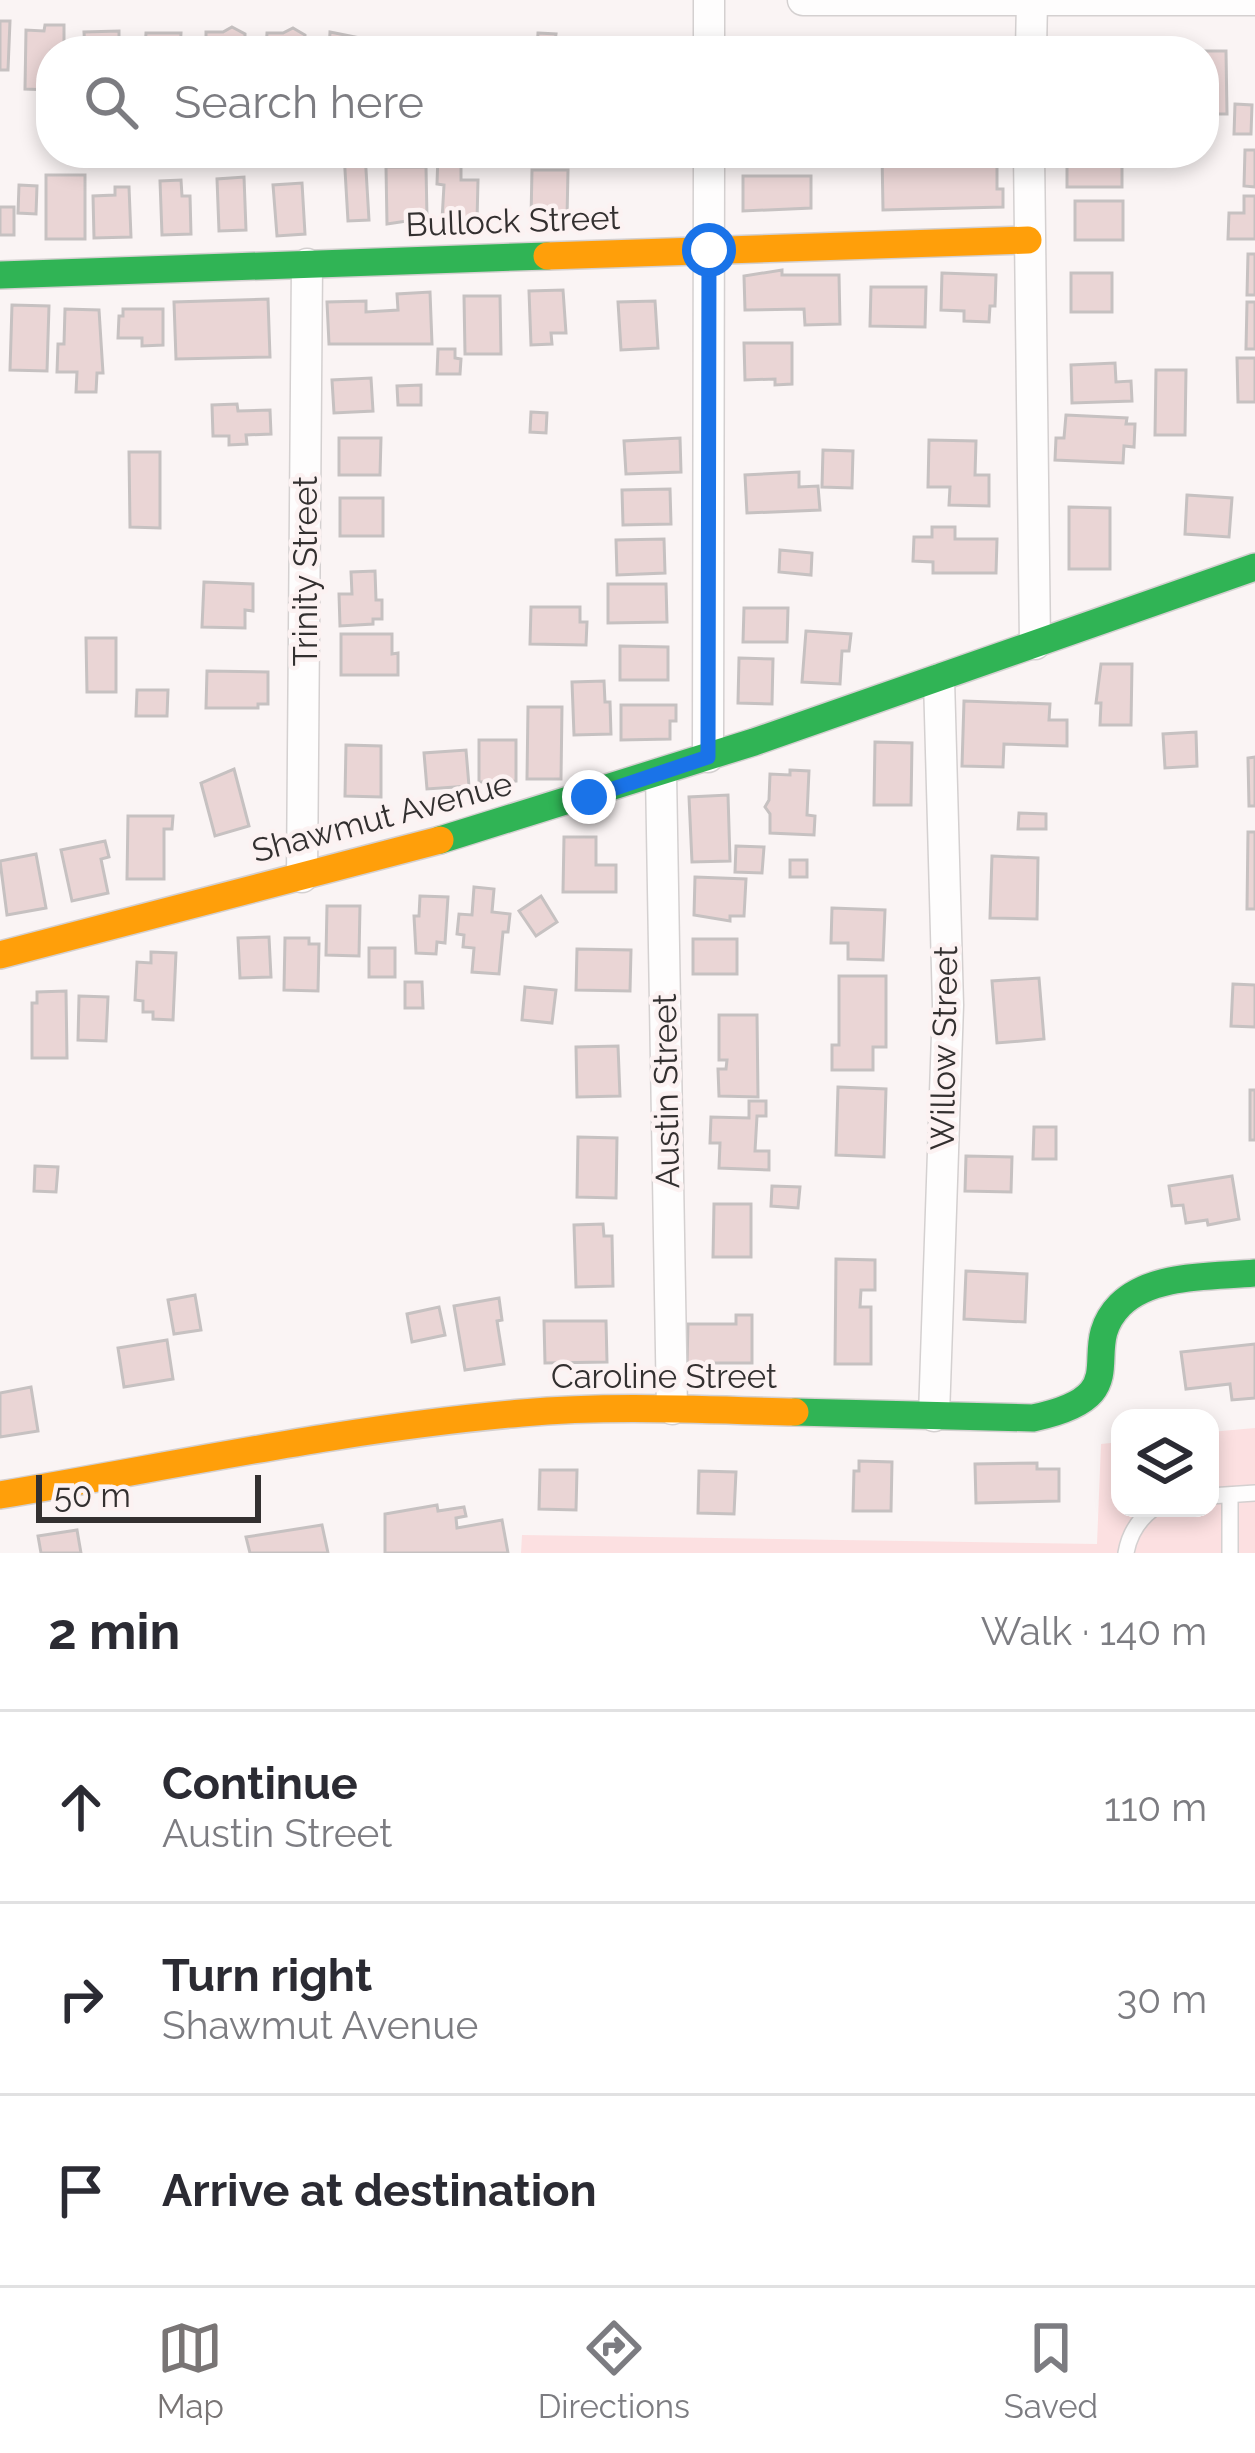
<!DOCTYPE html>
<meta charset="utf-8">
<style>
:root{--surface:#fff;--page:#f7f7f7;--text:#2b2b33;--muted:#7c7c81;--line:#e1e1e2;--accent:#797575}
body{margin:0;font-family:Raleway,sans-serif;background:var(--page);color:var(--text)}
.controls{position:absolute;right:36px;bottom:36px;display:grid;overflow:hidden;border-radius:24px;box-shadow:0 6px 18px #0003}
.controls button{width:108px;height:108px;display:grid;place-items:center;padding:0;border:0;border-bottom:3px solid var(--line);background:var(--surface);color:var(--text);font:60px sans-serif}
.scale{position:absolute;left:36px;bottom:30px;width:225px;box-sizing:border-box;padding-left:12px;border:6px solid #333030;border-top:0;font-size:33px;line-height:42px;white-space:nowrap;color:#333030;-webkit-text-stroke:9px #fcf2f2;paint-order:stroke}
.stop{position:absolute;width:36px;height:36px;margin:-27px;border:9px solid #1a73e8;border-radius:50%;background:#fff}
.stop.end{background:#1a73e8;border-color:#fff;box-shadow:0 3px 12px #0008}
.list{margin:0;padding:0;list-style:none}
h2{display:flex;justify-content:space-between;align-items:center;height:156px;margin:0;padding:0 48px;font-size:51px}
h2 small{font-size:39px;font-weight:400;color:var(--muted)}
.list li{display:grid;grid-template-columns:78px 1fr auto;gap:36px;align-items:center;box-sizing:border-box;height:192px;padding:0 48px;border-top:3px solid var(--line)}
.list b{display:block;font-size:45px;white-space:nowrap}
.list p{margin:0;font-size:39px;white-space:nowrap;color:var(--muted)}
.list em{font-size:39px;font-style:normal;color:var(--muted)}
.icon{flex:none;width:66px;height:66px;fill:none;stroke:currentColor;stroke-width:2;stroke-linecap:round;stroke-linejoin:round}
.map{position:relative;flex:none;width:1255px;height:1553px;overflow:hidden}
.search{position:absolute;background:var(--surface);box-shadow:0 6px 18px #0003;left:36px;right:36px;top:36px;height:132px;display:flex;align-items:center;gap:30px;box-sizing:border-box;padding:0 42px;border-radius:48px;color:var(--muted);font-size:45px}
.sheet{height:732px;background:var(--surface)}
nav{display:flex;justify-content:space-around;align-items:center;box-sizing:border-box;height:168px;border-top:3px solid var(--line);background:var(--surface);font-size:33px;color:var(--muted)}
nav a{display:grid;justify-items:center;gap:6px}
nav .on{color:var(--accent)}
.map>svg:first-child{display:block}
.green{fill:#fce0e1}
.building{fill:#ead5d5;stroke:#c6c1c1;stroke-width:3}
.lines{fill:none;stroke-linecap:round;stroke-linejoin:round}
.lane-casing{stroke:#d4d0d0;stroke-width:18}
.street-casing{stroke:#d4d0d0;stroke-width:33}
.fast-casing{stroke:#d4d0d0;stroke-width:30}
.slow-casing{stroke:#d4d0d0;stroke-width:30}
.lane{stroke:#fefdfd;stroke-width:15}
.street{stroke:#fefdfd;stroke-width:30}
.fast{stroke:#30b455;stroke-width:27}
.slow{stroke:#ff9f0a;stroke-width:27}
.route{stroke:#1a73e8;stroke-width:15}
.labels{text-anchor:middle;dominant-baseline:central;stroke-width:9;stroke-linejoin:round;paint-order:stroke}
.street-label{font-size:33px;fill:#333030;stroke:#fcf2f2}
</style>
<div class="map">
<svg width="1255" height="1553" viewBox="0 0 1255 1553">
<rect width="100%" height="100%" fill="#faf4f4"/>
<polygon class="green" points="1255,1428 1255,1553 521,1553 522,1535 1097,1544 1101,1444 1120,1442 1120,1508 1210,1508 1210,1432"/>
<g class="building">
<polygon points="0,21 10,21 8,70 0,70"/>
<polygon points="45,25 64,25 64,51 51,51 51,90 25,89 26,30 44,31"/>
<polygon points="232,27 245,34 245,51 206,51 206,32 223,32"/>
<polygon points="293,28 305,35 305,51 266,51 267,33 283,33"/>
<polygon points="119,31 119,51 85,51 84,32"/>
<polygon points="330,32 370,40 370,51 329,51"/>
<polygon points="146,33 181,33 180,51 145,51"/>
<polygon points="538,33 556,34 555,41 573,42 573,51 537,51"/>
<polygon points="617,38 674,39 674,51 617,51"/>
<polygon points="935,38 999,43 999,51 935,51"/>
<polygon points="387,42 425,43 425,51 387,51"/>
<rect x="1063" y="44" width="40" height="7"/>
<polygon points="1204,51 1226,51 1227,114 1204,114"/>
<polygon points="1235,104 1252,105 1251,134 1234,134"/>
<polygon points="1245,150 1255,150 1255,187 1244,186"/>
<polygon points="344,153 365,153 369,220 348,221"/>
<polygon points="882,153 997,153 997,189 1003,189 1003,207 883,210"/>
<rect x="1067" y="153" width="55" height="34"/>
<rect x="1157" y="153" width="27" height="10"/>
<polygon points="438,155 461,155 461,180 478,180 477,221 442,220 444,185 437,184"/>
<polygon points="386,167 426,167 427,218 387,224"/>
<polygon points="532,170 568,170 567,218 531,218"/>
<rect x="46" y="175" width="39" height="64"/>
<polygon points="743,176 811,176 811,208 743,211"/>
<polygon points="244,177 246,230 219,231 217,179"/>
<polygon points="181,180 182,196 190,196 191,234 162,235 160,181"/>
<polygon points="302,183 305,234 277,236 273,185"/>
<polygon points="19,185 37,186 36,214 18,213"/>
<polygon points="115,187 129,187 131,237 94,238 93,196 115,195"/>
<polygon points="1244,196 1255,196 1255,239 1228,239 1229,213 1244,213"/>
<rect x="1075" y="201" width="48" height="39"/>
<rect x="0" y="207" width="14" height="28"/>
<polygon points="1248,254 1255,254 1255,295 1247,295"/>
<polygon points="782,270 782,275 839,275 840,324 805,325 804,309 745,310 744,276"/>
<polygon points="942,273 996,275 995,306 990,306 989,322 964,321 964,311 941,310"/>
<rect x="1071" y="273" width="41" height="39"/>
<polygon points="871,287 926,287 925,327 870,326"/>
<polygon points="563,290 566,333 551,333 552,344 531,345 529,291"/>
<polygon points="430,292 432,344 329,344 327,302 366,301 366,312 398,310 397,294"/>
<polygon points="464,296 500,296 501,354 465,354"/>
<polygon points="268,299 270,357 176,359 174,302"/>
<polygon points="655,301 658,348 621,350 618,302"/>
<polygon points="1247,302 1255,302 1255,349 1246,349"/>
<polygon points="12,305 49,306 47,371 10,370"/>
<polygon points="65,309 99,310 103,373 97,373 96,392 76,392 77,372 57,372 58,344 64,344"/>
<polygon points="123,309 163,309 163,345 142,346 142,338 118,338 119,316 123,316"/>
<polygon points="744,343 792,343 792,384 775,385 775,379 745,380"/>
<polygon points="438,349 455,349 455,358 461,359 460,374 437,374"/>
<polygon points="1237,358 1255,358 1255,402 1238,402"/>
<polygon points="1115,363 1116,382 1131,381 1132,401 1072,403 1071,365"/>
<polygon points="1156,370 1186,370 1185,435 1155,435"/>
<polygon points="371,378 373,411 334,413 332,380"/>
<polygon points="421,385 421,405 398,405 397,386"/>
<polygon points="237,404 238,411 270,410 271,434 246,435 247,444 229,445 229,436 213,436 212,405"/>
<polygon points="531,412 547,413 546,433 530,432"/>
<polygon points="1066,415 1127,418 1126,424 1135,424 1134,447 1124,446 1123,463 1055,460 1056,438 1064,438"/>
<polygon points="339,438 381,438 380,475 339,475"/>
<polygon points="680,438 681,472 626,474 624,441"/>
<polygon points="929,440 976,441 975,475 989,475 989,506 949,505 950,487 928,487"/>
<polygon points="823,450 853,451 852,488 822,487"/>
<polygon points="129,452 160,452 160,528 130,527"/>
<polygon points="799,472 799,487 818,486 820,510 747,513 745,475"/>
<polygon points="670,489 671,524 623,525 622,490"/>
<polygon points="1187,495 1232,498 1229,537 1185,534"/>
<rect x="340" y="498" width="43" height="38"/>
<polygon points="1069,507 1110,508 1110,569 1069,569"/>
<polygon points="932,527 955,527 955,539 997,539 996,573 933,573 933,562 913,561 914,537 932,537"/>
<polygon points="664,539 665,573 617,575 616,540"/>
<polygon points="780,550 812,553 811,575 779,572"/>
<polygon points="375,571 376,600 382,600 382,619 373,619 373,624 340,626 339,594 352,594 351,572"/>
<polygon points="204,582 253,584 253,611 245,610 245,628 202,627"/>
<polygon points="608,584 666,584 667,622 608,623"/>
<polygon points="531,607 580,607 580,622 587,622 586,645 530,644"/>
<polygon points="744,608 788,608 787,642 743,642"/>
<polygon points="806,631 851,634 849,651 842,651 840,684 802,682"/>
<polygon points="341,634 392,634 392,654 398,653 398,675 341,675"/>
<polygon points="86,638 116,638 116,692 87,692"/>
<polygon points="620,646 668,647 668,680 620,680"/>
<polygon points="739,658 773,659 772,704 738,703"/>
<polygon points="1101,664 1132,664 1131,725 1100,725 1101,703 1096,703"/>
<polygon points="207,671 268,672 268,704 258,704 258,708 206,708"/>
<polygon points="604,681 605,702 610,702 611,734 574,735 572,682"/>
<polygon points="137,690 168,690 167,716 136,716"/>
<polygon points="964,701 1050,704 1049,720 1067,720 1067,746 1004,744 1003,767 962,766"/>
<polygon points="621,705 676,705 676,721 670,721 670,739 621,740"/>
<polygon points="528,707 562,707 561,779 527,779"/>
<polygon points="1196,732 1197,766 1165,768 1163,734"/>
<polygon points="479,740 516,740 516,781 479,782"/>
<polygon points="875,742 912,743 911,805 874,805"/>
<polygon points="346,745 381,746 381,797 345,796"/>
<polygon points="466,750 469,786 427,789 424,753"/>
<polygon points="1255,757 1255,806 1249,806 1248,758"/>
<polygon points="234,769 249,826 215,836 201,783"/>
<polygon points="790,770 809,771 807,815 815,816 814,835 770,833 770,814 765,807 769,800 770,774 790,775"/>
<polygon points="728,795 730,861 692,862 689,797"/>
<polygon points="1019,813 1046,814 1046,829 1018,829"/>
<polygon points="128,816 173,816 172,829 164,829 164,879 127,879"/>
<polygon points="1248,832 1255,832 1255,909 1247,909"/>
<polygon points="564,837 596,837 596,865 616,865 616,892 563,892"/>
<polygon points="105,841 109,857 101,859 108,893 72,901 61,850"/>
<polygon points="736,846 764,847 762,873 735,872"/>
<polygon points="36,854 46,908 7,915 0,861"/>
<polygon points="992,856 1038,858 1037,919 990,918"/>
<rect x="790" y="860" width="17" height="17"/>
<polygon points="695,877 746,879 744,916 730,916 730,921 694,915"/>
<polygon points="474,887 494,889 492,912 510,914 508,932 503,932 499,974 472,972 474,948 463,947 464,935 457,934 459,914 472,915"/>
<polygon points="420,896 448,897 445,943 437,942 436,954 416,953 414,916 419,916"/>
<polygon points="541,896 557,922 536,936 519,911"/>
<polygon points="327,906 360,906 359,956 326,955"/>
<polygon points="832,908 885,910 883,960 848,959 848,943 831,943"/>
<polygon points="269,937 271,977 240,978 238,938"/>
<polygon points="285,938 309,938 309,944 319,944 318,991 284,990"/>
<rect x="693" y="939" width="44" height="35"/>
<rect x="369" y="948" width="26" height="29"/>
<polygon points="577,949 631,950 630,991 576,990"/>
<polygon points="151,952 176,953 173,1020 153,1019 153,1012 143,1012 143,1001 135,1000 137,962 151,963"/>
<polygon points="839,976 886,976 886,1047 873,1047 873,1070 832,1070 832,1045 839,1045"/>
<polygon points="1039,978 1044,1039 997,1043 992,981"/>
<polygon points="405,982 422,982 423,1008 405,1008"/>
<polygon points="1233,984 1255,985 1255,1027 1231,1026"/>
<polygon points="525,987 556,990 552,1023 522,1020"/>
<polygon points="66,991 67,1058 32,1058 32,1003 37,1003 37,992"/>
<polygon points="79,996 108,997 106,1041 78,1040"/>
<polygon points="719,1015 757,1015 758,1097 719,1096 718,1069 726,1069 727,1060 719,1060"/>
<polygon points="618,1046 620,1096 577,1097 576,1047"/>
<polygon points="838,1087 886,1089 884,1157 836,1155"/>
<rect x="1250" y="1090" width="5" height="50"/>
<polygon points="749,1101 766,1101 766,1116 757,1116 755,1151 769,1151 769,1170 719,1168 720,1143 710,1143 711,1117 749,1118"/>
<polygon points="1034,1127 1056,1127 1056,1159 1033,1159"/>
<polygon points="578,1137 617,1138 616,1198 577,1197"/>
<polygon points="966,1156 1012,1157 1011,1192 965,1191"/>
<polygon points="35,1166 58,1167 56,1192 34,1191"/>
<polygon points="1232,1176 1239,1219 1208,1225 1207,1220 1186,1223 1183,1205 1172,1206 1169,1186"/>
<polygon points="772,1186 800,1187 798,1208 771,1206"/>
<polygon points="714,1204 751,1204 751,1257 713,1257"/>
<polygon points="603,1224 604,1236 612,1236 613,1286 576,1287 574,1225"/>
<polygon points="836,1259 875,1260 875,1290 861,1290 860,1307 871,1307 871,1364 835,1364"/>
<polygon points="966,1271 1027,1274 1025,1322 964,1319"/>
<polygon points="195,1295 201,1330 174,1334 168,1300"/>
<polygon points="499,1298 502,1320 497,1321 504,1364 465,1370 454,1306"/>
<polygon points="439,1307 445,1335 412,1342 407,1314"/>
<polygon points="736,1315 752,1315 752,1363 687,1363 688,1324 736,1324"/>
<polygon points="544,1321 606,1321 607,1362 545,1363"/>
<polygon points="167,1340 173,1379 124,1387 118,1348"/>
<polygon points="1255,1344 1255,1398 1232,1400 1230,1384 1186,1389 1181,1352"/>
<polygon points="31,1387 38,1431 0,1437 0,1393"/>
<polygon points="859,1461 892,1462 891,1511 853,1511 854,1471 859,1471"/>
<polygon points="1037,1463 1037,1469 1059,1469 1059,1501 976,1503 975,1464"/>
<polygon points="540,1470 577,1470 576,1510 539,1509"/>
<polygon points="699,1471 736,1472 734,1514 698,1513"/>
<polygon points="437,1505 438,1511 464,1507 466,1516 456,1518 457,1528 502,1520 508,1553 385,1553 385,1514"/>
<polygon points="322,1525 328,1553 250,1553 246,1537"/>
<polygon points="77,1530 81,1553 41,1553 38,1536"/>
</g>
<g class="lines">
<defs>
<g id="lane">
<polyline points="1210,1496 1255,1493"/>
<polyline points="1230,1496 1230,1553"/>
<path d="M1126 1553C1129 1535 1139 1519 1154 1508"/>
</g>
<g id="street">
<polyline points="803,0 1255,0"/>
<polyline points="709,51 709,0"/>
<polyline points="1031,51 1032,0"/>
<polyline points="1029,153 1035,644"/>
<polyline points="708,757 709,153"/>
<polyline points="661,773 672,1409"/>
<polyline points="302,877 307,264"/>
<polyline points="934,1416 948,1005 939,679"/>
</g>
<g id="fast">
<polyline points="0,275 547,256"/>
<polyline points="440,840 754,742 1255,567"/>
<path d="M795 1412 1033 1418C1142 1395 1074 1352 1120 1305 1152 1273 1214 1277 1255 1273"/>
</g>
<g id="slow">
<polyline points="547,256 1028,240"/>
<polyline points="0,955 440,840"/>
<path d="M0 1495C173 1466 347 1428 522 1413 613 1405 704 1410 795 1412"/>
</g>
</defs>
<use href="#lane" class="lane-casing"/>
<use href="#street" class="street-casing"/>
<use href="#fast" class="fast-casing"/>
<use href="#slow" class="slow-casing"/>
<use href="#lane" class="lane"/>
<use href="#street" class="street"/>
<use href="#fast" class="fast"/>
<use href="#slow" class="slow"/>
</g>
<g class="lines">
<polyline class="route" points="589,797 708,757 709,250"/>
</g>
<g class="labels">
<g class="street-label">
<text transform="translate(513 221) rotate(-2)">Bullock Street</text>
<text transform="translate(305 571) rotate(-90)">Trinity Street</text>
<text transform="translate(382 817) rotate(-15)">Shawmut Avenue</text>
<text transform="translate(944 1048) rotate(-89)">Willow Street</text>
<text transform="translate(666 1091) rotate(-91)">Austin Street</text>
<text x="664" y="1376">Caroline Street</text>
</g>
</g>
</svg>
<div class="controls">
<button><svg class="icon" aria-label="layers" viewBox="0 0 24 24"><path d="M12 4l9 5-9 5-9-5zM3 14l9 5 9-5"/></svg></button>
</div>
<div class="scale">50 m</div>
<div class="stop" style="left:709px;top:250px"></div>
<div class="stop end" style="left:589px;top:797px"></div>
<div class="search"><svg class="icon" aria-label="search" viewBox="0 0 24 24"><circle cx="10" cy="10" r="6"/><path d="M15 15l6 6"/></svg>Search here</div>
</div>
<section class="sheet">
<h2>2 min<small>Walk · 140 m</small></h2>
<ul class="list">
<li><svg class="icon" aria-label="ahead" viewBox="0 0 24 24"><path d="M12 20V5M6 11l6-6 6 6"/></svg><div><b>Continue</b><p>Austin Street</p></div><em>110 m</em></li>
<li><svg class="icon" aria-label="right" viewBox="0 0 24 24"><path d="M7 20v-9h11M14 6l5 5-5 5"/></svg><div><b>Turn right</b><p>Shawmut Avenue</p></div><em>30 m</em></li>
<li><svg class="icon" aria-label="arrive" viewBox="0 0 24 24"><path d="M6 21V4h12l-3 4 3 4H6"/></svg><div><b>Arrive at destination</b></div></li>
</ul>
</section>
<nav>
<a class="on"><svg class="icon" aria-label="map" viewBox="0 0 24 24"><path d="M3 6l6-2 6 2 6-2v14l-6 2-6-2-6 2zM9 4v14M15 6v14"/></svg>Map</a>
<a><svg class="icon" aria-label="directions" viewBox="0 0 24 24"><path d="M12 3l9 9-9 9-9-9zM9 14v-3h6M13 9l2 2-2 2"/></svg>Directions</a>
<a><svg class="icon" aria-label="saved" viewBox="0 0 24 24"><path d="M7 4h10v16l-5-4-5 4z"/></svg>Saved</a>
</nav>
